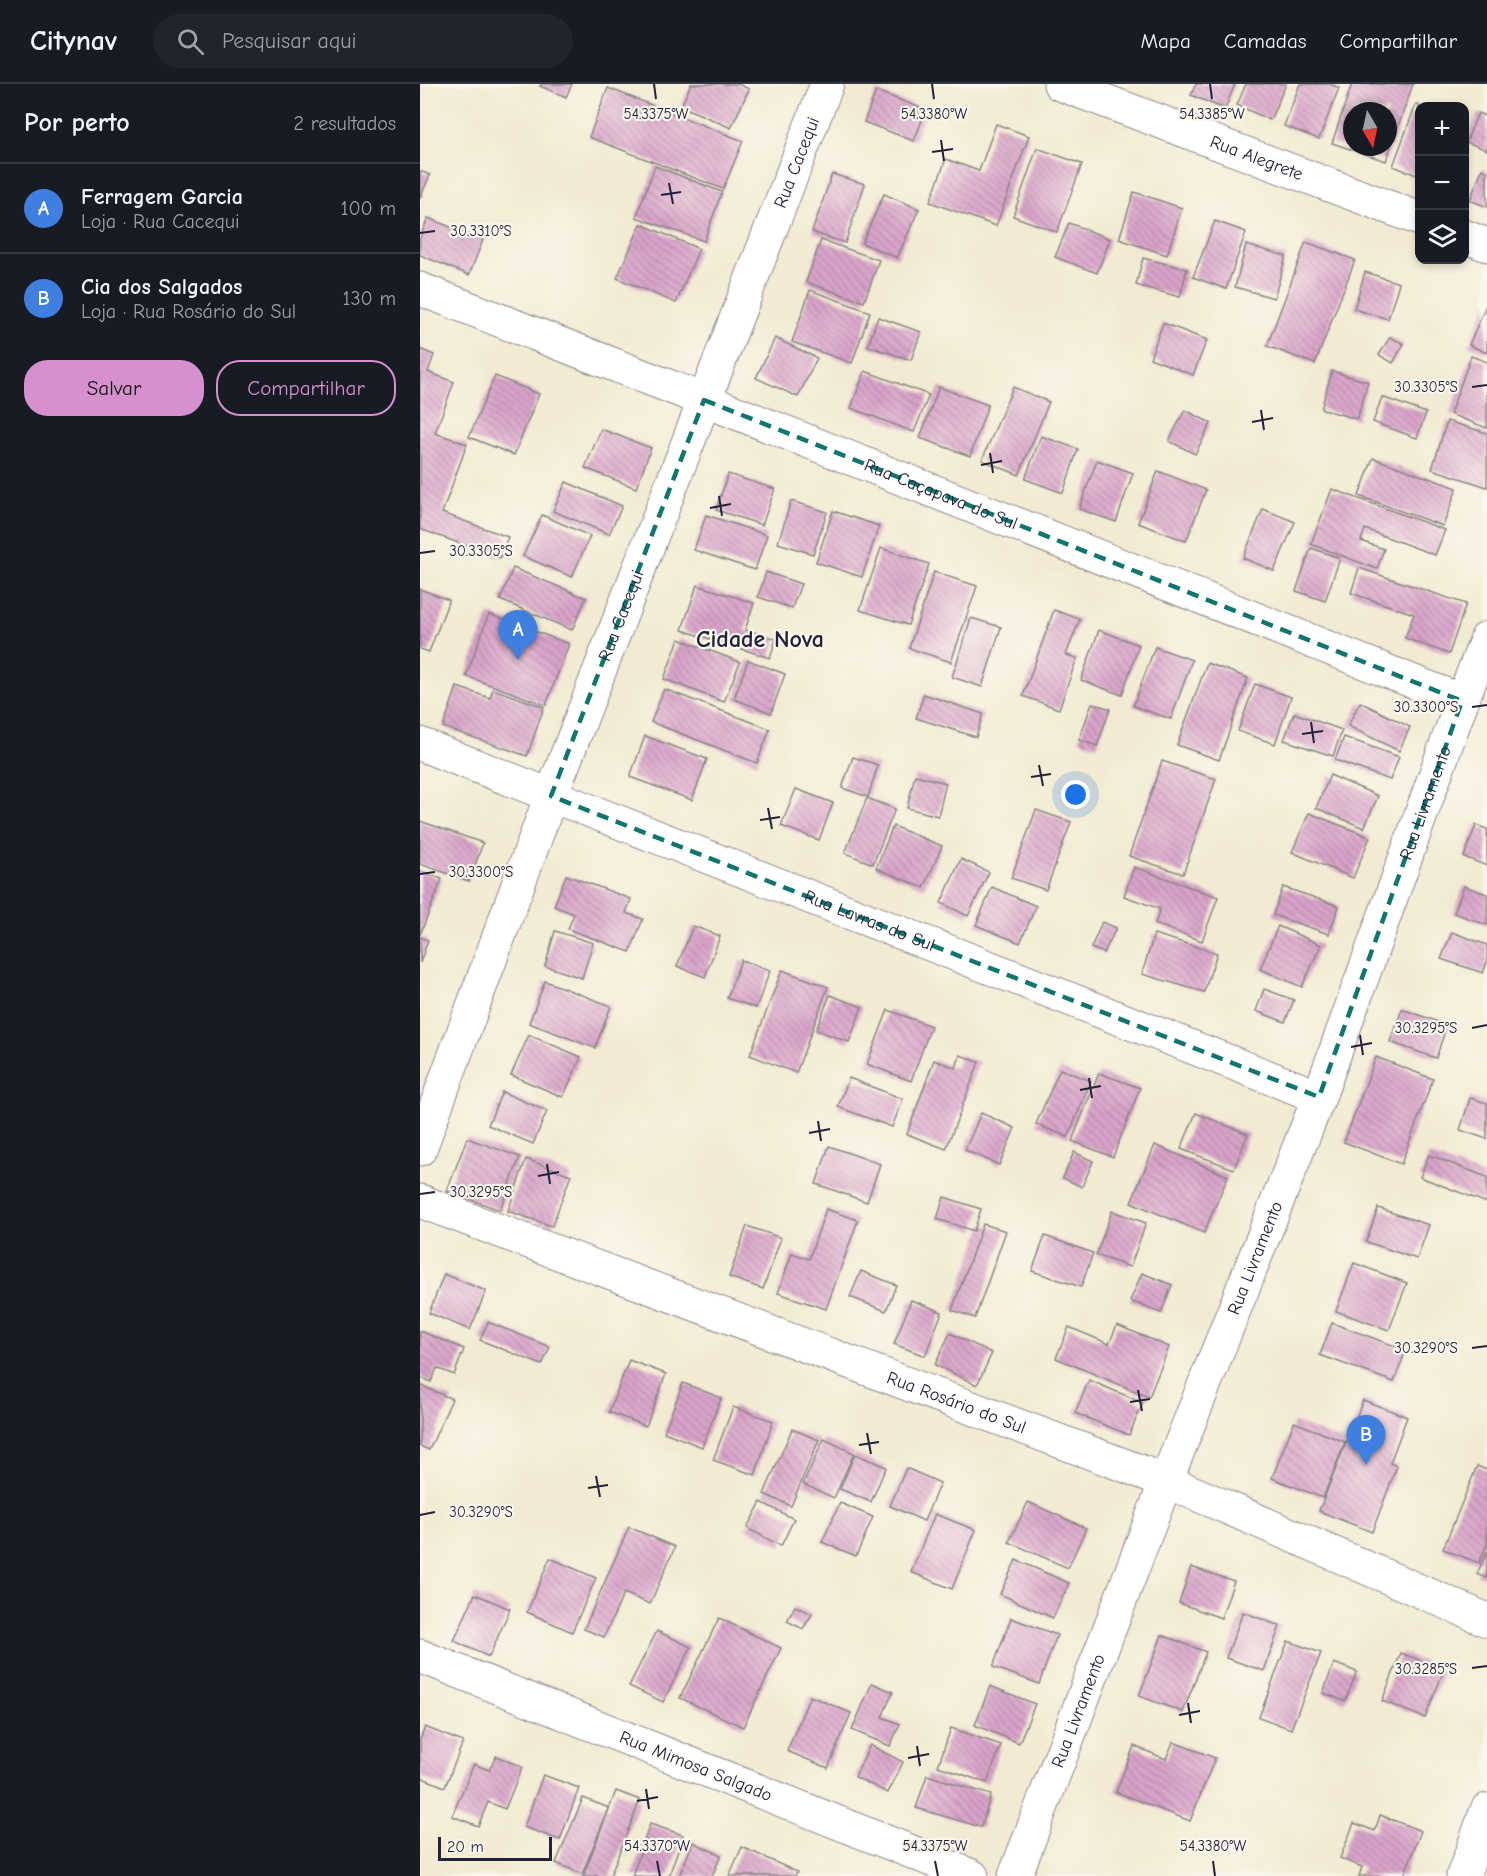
<!DOCTYPE html>
<html lang="pt">
<meta charset="utf-8">
<style>
:root{--surface:#171b24;--page:#20242c;--text:#f1f3f6;--muted:#9ea1a6;--line:#363941;--accent:#d690ce}
body{margin:0;font-family:"Comic Neue",sans-serif;background:var(--page);color:var(--text)}
.controls{position:absolute;right:18px;top:18px;display:grid;overflow:hidden;border-radius:12px;box-shadow:0 3px 9px #0003}
.controls button{width:54px;height:54px;display:grid;place-items:center;padding:0;border:0;border-bottom:2px solid var(--line);background:var(--surface);color:var(--text);font:30px sans-serif}
.compass{position:absolute;left:923px;top:18px;width:54px;height:54px;border-radius:50%;background:var(--surface);box-shadow:0 3px 9px #0003;rotate:171deg}
.scale{position:absolute;left:18px;bottom:15px;width:114px;box-sizing:border-box;padding-left:6px;border:3px solid #22223b;border-top:0;font-size:16px;line-height:21px;white-space:nowrap;color:#22223b;-webkit-text-stroke:4px #fbf7ec;paint-order:stroke}
.you{position:absolute;left:656px;top:711px;width:21px;height:21px;margin:-15px;border:4px solid #fff;border-radius:50%;background:#1a73e8;box-shadow:0 0 0 9px #1a73e833}
.badge{display:grid;place-items:center;width:39px;height:39px;border-radius:50%;background:var(--accent);color:#fff;font-size:20px;font-weight:700}
.pin{position:absolute;translate:-50% -50px;filter:drop-shadow(0 2px 3px #0008)}
.pin::after{content:'';position:absolute;top:32px;width:21px;height:18px;background:inherit;clip-path:polygon(0 0,100% 0,50% 100%)}
.list{margin:0;padding:0;list-style:none}
h2{display:flex;justify-content:space-between;align-items:center;height:78px;margin:0;padding:0 24px;font-size:26px}
h2 small{font-size:20px;font-weight:400;color:var(--muted)}
.list li{display:grid;grid-template-columns:39px 1fr auto;gap:18px;align-items:center;box-sizing:border-box;height:90px;padding:0 24px;border-top:2px solid var(--line)}
.list b{display:block;font-size:22px;white-space:nowrap}
.list p{margin:0;font-size:20px;white-space:nowrap;color:var(--muted)}
.list em{font-size:20px;font-style:normal;color:var(--muted)}
.actions{display:flex;gap:12px;padding:18px 24px}
.actions a{flex:1;padding:14px 0;border:2px solid var(--accent);border-radius:24px;text-align:center;font-size:21px;color:var(--accent)}
.actions .main{background:var(--accent);color:#111}
.icon{flex:none;width:33px;height:33px;fill:none;stroke:currentColor;stroke-width:2;stroke-linecap:round;stroke-linejoin:round}
.map{position:relative;flex:none;width:1067px;height:1792px;overflow:hidden}
header{display:flex;align-items:center;gap:36px;box-sizing:border-box;height:84px;padding:0 30px;background:var(--surface);border-bottom:2px solid var(--line)}
header strong{font-size:28px}
nav{display:flex;gap:33px;margin-inline-start:auto;font-size:21px}
.search{width:420px;height:54px;background:var(--page);display:flex;align-items:center;gap:15px;box-sizing:border-box;padding:0 21px;border-radius:33px;color:var(--muted);font-size:22px}
main{display:flex}
aside{flex:1;background:var(--surface)}
.map>svg:first-child{display:block}
.building{fill:url(#building-back-hatch);fill-rule:evenodd}
.lines{fill:none;stroke-linecap:round;stroke-linejoin:round}
.minor-casing{stroke:#8a8686;stroke-width:35}
.minor{stroke:#fff;stroke-width:33}
.marked{fill:none;stroke:#0f766e;stroke-width:4.5;stroke-dasharray:12 8;stroke-linejoin:round}
.ticks{fill:none;stroke:#22223b;stroke-width:2}
.labels{text-anchor:middle;dominant-baseline:central;stroke-width:4.5;stroke-linejoin:round;paint-order:stroke}
.street-label{font-size:18px;fill:#22223b;stroke:#fbf7ec}
.district-label{font-size:24px;font-weight:bold;fill:#22223b;stroke:#fbf7ec}
.ticks-label{font-size:15px;text-anchor:middle;fill:#22223b;stroke:#fbf7ec;stroke-width:4.5;stroke-linejoin:round;paint-order:stroke}
</style>
<header>
<strong>Citynav</strong>
<div class="search"><svg class="icon" aria-label="search" viewBox="0 0 24 24"><circle cx="10" cy="10" r="6"/><path d="M15 15l6 6"/></svg>Pesquisar aqui</div>
<nav><a>Mapa</a><a>Camadas</a><a>Compartilhar</a></nav>
</header>
<main>
<aside>
<h2>Por perto<small>2 resultados</small></h2>
<ul class="list">
<li><span class="badge" style="background:#3f7fe0">A</span><div><b>Ferragem Garcia</b><p>Loja · Rua Cacequi</p></div><em>100 m</em></li>
<li><span class="badge" style="background:#3f7fe0">B</span><div><b>Cia dos Salgados</b><p>Loja · Rua Rosário do Sul</p></div><em>130 m</em></li>
</ul>
<div class="actions"><a class="main">Salvar</a><a>Compartilhar</a></div>
</aside>
<div class="map">
<svg width="1067" height="1792" viewBox="0 0 1067 1792">
<defs>
<pattern id="building-back-hatch" width="6" height="6" patternUnits="userSpaceOnUse" patternTransform="scale(1.5)"><rect width="6" height="6" fill="#daa4ca"/><path d="M-1 5l2 2M0 0l6 6M5-1l2 2" fill="none" stroke="#b085a5"/></pattern>
</defs>
<rect width="100%" height="100%" fill="#fbf7ec"/>
<filter id="ink" filterUnits="userSpaceOnUse"><feTurbulence type="fractalNoise" baseFrequency=".0167" numOctaves="2"/><feDisplacementMap in="SourceGraphic" scale="12" xChannelSelector="R" yChannelSelector="G"/><feConvolveMatrix kernelMatrix="1 2 1 2 8 2 1 2 1" color-interpolation-filters="sRGB"/></filter>
<filter id="wash" filterUnits="userSpaceOnUse"><feTurbulence type="fractalNoise" baseFrequency=".008" numOctaves="4" result="noise"/><feDisplacementMap in="SourceGraphic" scale="24" xChannelSelector="R" yChannelSelector="G"/><feGaussianBlur stdDeviation="1.35" result="paint"/><feColorMatrix in="noise" values="0 0 0 0 0 0 0 0 0 0 0 0 0 0 0 0 0 1.4 0 .05"/><feComposite in="paint" operator="in"/></filter>
<g filter="url(#wash)">
<rect width="100%" height="100%" fill="#f2ead2"/>
<g id="blocks">
<g class="building">
<polygon points="121,0 152,0 146,13 120,2"/>
<polygon points="271,0 318,0 329,5 311,44 261,22"/>
<polygon points="776,0 815,0 805,25 771,11"/>
<polygon points="826,0 866,0 850,36 817,21"/>
<polygon points="880,0 910,0 919,4 899,55 864,42"/>
<path d="M932 0H993L966 77 912 59ZM932 27H968V63H932Z"/>
<polygon points="188,4 323,57 303,105 169,53"/>
<polygon points="456,7 506,26 494,57 444,38"/>
<polygon points="996,20 999,22 999,92 973,82"/>
<polygon points="1058,29 1067,33 1067,66 1046,58"/>
<polygon points="576,40 609,52 576,142 510,118 526,75 559,87"/>
<polygon points="617,64 662,80 637,148 593,132"/>
<polygon points="235,82 302,108 284,157 216,133"/>
<polygon points="1062,85 1067,87 1067,123 1050,116"/>
<polygon points="0,87 10,91 0,114"/>
<polygon points="412,90 445,100 425,159 392,148"/>
<polygon points="714,108 762,124 747,171 699,155"/>
<polygon points="464,110 499,125 477,174 442,159"/>
<polygon points="8,134 63,156 49,191 0,171 0,154"/>
<polygon points="795,137 826,148 806,205 773,193"/>
<polygon points="649,139 690,155 677,189 635,173"/>
<polygon points="221,140 279,165 256,219 197,194"/>
<polygon points="401,156 459,176 444,218 386,198"/>
<polygon points="886,158 935,176 895,280 847,262"/>
<polygon points="826,161 866,172 854,214 815,203"/>
<polygon points="723,174 767,185 760,213 716,201"/>
<polygon points="945,188 979,199 968,235 934,225"/>
<polygon points="390,206 450,228 432,279 372,258"/>
<polygon points="1067,219 1067,269 1049,261"/>
<polygon points="458,233 501,248 491,276 448,262"/>
<polygon points="743,239 787,256 773,291 730,274"/>
<polygon points="970,253 984,260 973,279 959,271"/>
<polygon points="355,254 397,274 378,313 336,294"/>
<polygon points="0,265 14,271 8,288 34,298 15,349 47,360 22,429 88,453 80,474 0,445"/>
<polygon points="1051,272 1067,278 1067,344 1030,330"/>
<polygon points="445,287 509,311 494,348 431,324"/>
<polygon points="912,287 948,298 937,335 901,325"/>
<polygon points="75,292 119,310 94,371 49,353"/>
<polygon points="519,303 568,321 550,372 500,354"/>
<polygon points="593,303 629,318 599,391 562,376"/>
<polygon points="962,313 1006,329 997,354 953,338"/>
<polygon points="765,326 791,339 775,370 749,357"/>
<polygon points="1027,337 1067,349 1067,403 1012,385"/>
<polygon points="181,345 231,364 216,404 165,384"/>
<polygon points="621,352 658,365 643,409 605,395"/>
<polygon points="953,374 1037,404 1023,442 939,412"/>
<polygon points="677,376 713,389 696,438 659,425"/>
<polygon points="738,387 786,406 766,457 718,439"/>
<polygon points="308,390 355,405 342,441 296,426"/>
<polygon points="146,398 202,422 189,450 133,427"/>
<polygon points="912,405 1025,446 1015,471 945,445 941,457 964,465 957,485 891,460"/>
<polygon points="371,417 407,428 393,470 358,459"/>
<polygon points="843,425 875,438 854,487 823,474"/>
<polygon points="413,427 459,442 442,493 396,478"/>
<polygon points="122,431 170,452 152,493 103,472"/>
<polygon points="286,431 347,451 335,486 274,466"/>
<polygon points="461,464 509,480 488,541 440,526"/>
<polygon points="891,464 920,474 905,517 876,507"/>
<polygon points="93,484 166,514 152,546 80,516"/>
<polygon points="939,484 1046,520 1029,570 985,554 994,530 931,509"/>
<polygon points="346,488 381,500 372,524 338,513"/>
<polygon points="514,488 557,502 531,578 489,564"/>
<polygon points="277,501 334,519 325,546 356,555 350,574 262,546"/>
<polygon points="0,505 29,516 9,568 0,565"/>
<polygon points="634,526 660,535 646,571 657,574 639,625 603,612"/>
<polygon points="69,530 149,560 126,621 46,592"/>
<polygon points="551,534 581,543 562,603 532,593"/>
<polygon points="679,546 719,561 702,611 661,596"/>
<polygon points="259,555 320,578 304,618 244,595"/>
<polygon points="735,563 772,576 751,635 713,622"/>
<polygon points="328,576 365,590 351,629 314,615"/>
<polygon points="787,579 828,594 799,676 757,661"/>
<polygon points="835,600 871,613 855,660 818,647"/>
<polygon points="37,603 70,614 73,605 124,623 107,672 23,643"/>
<polygon points="244,605 350,645 337,679 231,638"/>
<polygon points="504,610 563,630 556,653 496,634"/>
<polygon points="940,618 990,643 979,667 928,642"/>
<polygon points="672,619 690,625 677,662 659,656"/>
<polygon points="874,629 922,646 913,672 864,656"/>
<polygon points="225,652 287,675 272,716 210,693"/>
<polygon points="924,653 979,673 970,696 915,676"/>
<polygon points="433,673 458,681 448,713 422,704"/>
<polygon points="742,677 796,695 763,790 709,772"/>
<polygon points="495,691 526,699 518,732 487,724"/>
<polygon points="910,691 958,712 944,744 896,724"/>
<polygon points="376,705 413,719 399,756 361,742"/>
<polygon points="447,714 475,725 453,780 425,769"/>
<polygon points="616,726 651,738 626,806 591,794"/>
<polygon points="889,729 950,753 933,794 872,768"/>
<polygon points="0,737 63,759 49,797 0,780"/>
<polygon points="1056,741 1067,745 1067,782 1044,773"/>
<polygon points="473,742 522,762 504,804 456,784"/>
<polygon points="541,775 569,788 548,832 521,819"/>
<polygon points="714,783 798,813 782,857 735,840 740,825 704,812"/>
<polygon points="0,787 22,795 0,851"/>
<polygon points="146,791 211,815 206,829 223,835 210,868 148,845 154,830 134,822"/>
<polygon points="1044,802 1067,810 1067,841 1034,829"/>
<polygon points="572,803 616,822 600,859 556,841"/>
<polygon points="863,803 919,822 909,850 853,831"/>
<polygon points="682,838 696,844 684,869 671,864"/>
<polygon points="273,842 300,852 285,893 257,882"/>
<polygon points="858,842 901,861 882,903 840,885"/>
<polygon points="135,847 173,859 162,894 125,882"/>
<polygon points="1032,848 1067,861 1067,878 1063,889 1021,875"/>
<polygon points="734,850 797,869 784,908 722,890"/>
<polygon points="0,853 8,856 0,879"/>
<polygon points="321,876 350,887 336,924 307,914"/>
<polygon points="362,886 408,903 376,989 330,971"/>
<polygon points="125,897 191,922 175,964 109,939"/>
<polygon points="844,905 874,916 865,938 836,927"/>
<polygon points="410,911 442,923 429,958 396,946"/>
<polygon points="982,925 1027,941 1016,974 970,958"/>
<polygon points="468,926 511,942 491,997 447,980"/>
<polygon points="109,951 161,973 143,1013 91,991"/>
<polygon points="540,971 559,978 526,1065 487,1050 514,976 536,984"/>
<polygon points="956,973 1013,995 981,1080 924,1058"/>
<polygon points="640,985 671,997 648,1053 616,1040"/>
<polygon points="679,989 720,1004 693,1073 652,1057"/>
<polygon points="429,994 483,1015 472,1043 418,1023"/>
<polygon points="82,1008 127,1027 113,1060 68,1041"/>
<polygon points="1050,1014 1067,1019 1067,1055 1040,1046"/>
<polygon points="561,1029 595,1044 579,1081 545,1066"/>
<polygon points="776,1029 828,1050 814,1085 761,1065"/>
<polygon points="47,1054 100,1073 80,1126 27,1107"/>
<polygon points="735,1061 808,1092 784,1149 711,1118"/>
<polygon points="409,1062 460,1080 447,1118 396,1100"/>
<polygon points="654,1068 673,1077 662,1103 643,1094"/>
<polygon points="1009,1071 1067,1093 1067,1119 1000,1093"/>
<polygon points="106,1075 151,1091 132,1142 88,1127"/>
<polygon points="524,1113 561,1125 554,1147 517,1135"/>
<polygon points="958,1124 1009,1141 997,1175 946,1158"/>
<polygon points="406,1125 438,1136 406,1225 358,1209 372,1169 389,1175"/>
<polygon points="692,1127 726,1139 710,1183 676,1171"/>
<polygon points="563,1140 586,1147 555,1234 532,1226"/>
<polygon points="327,1142 361,1154 343,1205 309,1193"/>
<polygon points="625,1152 673,1169 661,1203 612,1187"/>
<polygon points="934,1179 987,1199 969,1246 916,1227"/>
<polygon points="441,1187 476,1201 466,1227 430,1213"/>
<polygon points="722,1189 752,1201 741,1229 710,1217"/>
<polygon points="24,1190 66,1207 50,1246 9,1229"/>
<polygon points="491,1216 522,1228 505,1272 474,1260"/>
<polygon points="68,1238 130,1263 122,1281 60,1256"/>
<polygon points="912,1239 986,1266 974,1298 900,1271"/>
<polygon points="697,1241 749,1263 729,1313 636,1274 649,1243 689,1260"/>
<polygon points="0,1247 44,1265 34,1291 17,1284 11,1298 0,1293"/>
<polygon points="530,1249 572,1269 557,1301 515,1281"/>
<polygon points="209,1276 246,1290 226,1342 189,1328"/>
<polygon points="669,1296 723,1319 709,1351 655,1329"/>
<polygon points="263,1299 301,1314 282,1363 244,1348"/>
<polygon points="0,1301 32,1315 9,1366 0,1362"/>
<polygon points="943,1316 987,1333 970,1379 977,1382 952,1448 899,1427"/>
<polygon points="313,1323 353,1337 335,1391 293,1376"/>
<polygon points="874,1338 925,1358 903,1414 852,1394"/>
<polygon points="372,1345 399,1356 371,1422 344,1410"/>
<polygon points="404,1355 434,1369 414,1414 383,1400"/>
<polygon points="435,1370 466,1383 451,1418 420,1405"/>
<polygon points="1057,1382 1067,1386 1067,1460 1059,1479 1023,1465"/>
<polygon points="486,1384 520,1399 504,1437 470,1422"/>
<polygon points="341,1418 374,1435 361,1462 327,1444"/>
<polygon points="608,1418 666,1444 648,1484 589,1458"/>
<polygon points="420,1419 453,1433 436,1472 402,1458"/>
<polygon points="515,1430 556,1446 532,1505 491,1488"/>
<polygon points="209,1443 255,1463 230,1520 204,1509 184,1553 164,1545"/>
<polygon points="1067,1467 1067,1494 1057,1490"/>
<polygon points="130,1474 176,1494 152,1548 107,1528"/>
<polygon points="596,1476 649,1499 633,1534 580,1510"/>
<polygon points="771,1483 814,1497 801,1534 759,1519"/>
<polygon points="55,1510 90,1525 69,1573 34,1557"/>
<polygon points="375,1522 392,1530 383,1545 367,1537"/>
<polygon points="823,1528 860,1542 844,1587 806,1574"/>
<polygon points="299,1534 361,1564 323,1643 260,1614"/>
<polygon points="591,1534 637,1551 619,1600 573,1583"/>
<polygon points="237,1547 271,1563 243,1618 209,1602"/>
<polygon points="742,1551 786,1568 763,1628 719,1612"/>
<polygon points="868,1557 901,1569 871,1645 839,1633"/>
<polygon points="981,1569 1024,1586 1005,1634 962,1617"/>
<polygon points="914,1579 937,1588 925,1617 903,1609"/>
<polygon points="452,1599 473,1608 462,1633 480,1640 470,1662 432,1646"/>
<polygon points="570,1602 615,1620 599,1659 555,1641"/>
<polygon points="390,1612 431,1629 408,1684 367,1667"/>
<polygon points="5,1643 43,1658 25,1703 0,1693 0,1656"/>
<polygon points="531,1644 581,1661 567,1699 518,1682"/>
<polygon points="753,1658 795,1674 770,1737 696,1708 714,1662 746,1675"/>
<polygon points="450,1661 483,1678 468,1709 435,1693"/>
<polygon points="76,1672 102,1683 85,1725 68,1718 58,1742 32,1732 54,1680 69,1686"/>
<polygon points="123,1691 159,1704 140,1756 104,1743"/>
<polygon points="507,1691 571,1711 561,1743 496,1724"/>
<polygon points="196,1707 220,1716 190,1792 163,1792"/>
<polygon points="163,1714 189,1724 162,1790 136,1779"/>
<polygon points="960,1731 1001,1747 984,1792 939,1792 942,1783 920,1774 934,1739 955,1747"/>
<polygon points="230,1740 263,1751 249,1792 212,1792"/>
<polygon points="273,1758 301,1771 292,1792 259,1792"/>
<polygon points="322,1763 377,1788 375,1792 309,1792"/>
</g>
</g>
</g>
<g filter="url(#ink)">
<use href="#blocks" fill-opacity="0" stroke="#8a8686" stroke-width="1.5"/>
<g class="lines">
<defs>
<g id="minor">
<path id="s1" d="M640 0 1000 135"/>
<polyline points="1044,152 1067,161"/>
<path id="s2" d="M0 205 284 316 1042 617"/>
<path id="s3" d="M0 660 899 1013"/>
<path id="s4" d="M0 1065 131 712 407 0"/>
<path id="s5" d="M0 1117 746 1397 1067 1536"/>
<path id="s6" d="M0 1572 552 1792"/>
<path id="s7" d="M595 1792 746 1397 899 1013 1042 617 1067 554"/>
<polyline points="1043,1792 1067,1726"/>
</g>
</defs>
<use href="#minor" class="minor-casing"/>
<use href="#minor" class="minor"/>
</g>
</g>
<path class="marked" d="M284 316 1042 617 899 1013 131 712Z"/>
<path class="ticks" d="M234 0 236 15M512 0 514 15M790 0 792 15M521 56 524 77M512 68 533 65M249 99 253 120M241 111 261 108M0 149 15 147M1052 303 1067 301M841 326 844 346M832 338 853 334M570 369 573 389M561 381 582 377M299 412 302 432M290 424 311 420M0 469 15 467M1052 623 1067 621M891 638 894 659M882 650 903 647M619 681 623 702M611 693 631 690M348 724 352 745M340 736 360 733M0 790 15 788M1052 944 1067 941M940 951 943 971M931 963 952 959M669 994 672 1014M660 1006 681 1002M398 1037 401 1057M389 1049 410 1045M127 1080 130 1100M118 1092 139 1088M0 1110 15 1108M1052 1264 1067 1262M718 1306 722 1327M710 1318 730 1315M447 1349 451 1370M439 1361 459 1358M176 1392 180 1413M168 1404 188 1401M0 1431 15 1428M1052 1584 1067 1582M768 1619 771 1639M759 1631 780 1627M497 1662 500 1682M488 1674 509 1670M226 1705 229 1725M217 1717 238 1713M237 1777 240 1792M515 1777 518 1792M793 1777 795 1792"/>
<g class="labels">
<g class="street-label">
<text stroke="none"><textPath href="#s1" startOffset="210">Rua Alegrete</textPath></text>
<text stroke="none"><textPath href="#s4" startOffset="1056">Rua Cacequi</textPath></text>
<text stroke="none"><textPath href="#s2" startOffset="560">Rua Caçapava do Sul</textPath></text>
<text stroke="none"><textPath href="#s4" startOffset="570">Rua Cacequi</textPath></text>
<text stroke="none"><textPath href="#s7" startOffset="1149">Rua Livramento</textPath></text>
<text stroke="none"><textPath href="#s3" startOffset="483">Rua Lavras do Sul</textPath></text>
<text stroke="none"><textPath href="#s7" startOffset="663">Rua Livramento</textPath></text>
<text stroke="none"><textPath href="#s5" startOffset="573">Rua Rosário do Sul</textPath></text>
<text stroke="none"><textPath href="#s7" startOffset="177">Rua Livramento</textPath></text>
<text stroke="none"><textPath href="#s6" startOffset="297">Rua Mimosa Salgado</textPath></text>
</g>
<g class="district-label">
<text x="340" y="555">Cidade Nova</text>
</g>
</g>
<g class="ticks-label">
<text x="236" y="35">54.3375°W</text>
<text x="514" y="35">54.3380°W</text>
<text x="792" y="35">54.3385°W</text>
<text x="61" y="152">30.3310°S</text>
<text x="1006" y="308">30.3305°S</text>
<text x="61" y="472">30.3305°S</text>
<text x="1006" y="628">30.3300°S</text>
<text x="61" y="793">30.3300°S</text>
<text x="1006" y="949">30.3295°S</text>
<text x="61" y="1113">30.3295°S</text>
<text x="1006" y="1269">30.3290°S</text>
<text x="61" y="1433">30.3290°S</text>
<text x="1006" y="1590">30.3285°S</text>
<text x="237" y="1767">54.3370°W</text>
<text x="515" y="1767">54.3375°W</text>
<text x="793" y="1767">54.3380°W</text>
</g>
</svg>
<div class="controls">
<button>+</button>
<button>−</button>
<button><svg class="icon" aria-label="layers" viewBox="0 0 24 24"><path d="M12 4l9 5-9 5-9-5zM3 14l9 5 9-5"/></svg></button>
</div>
<svg class="compass" viewBox="-18 -18 36 36"><path d="M0-13l5 13h-10z" fill="#e53935"/><path d="M0 13l5-13h-10z" fill="#9ea1a6"/></svg>
<div class="scale">20 m</div>
<div class="you"></div>
<div class="pin badge" style="left:98px;top:576px;background:#3f7fe0">A</div>
<div class="pin badge" style="left:946px;top:1381px;background:#3f7fe0">B</div>
</div>
</main>
